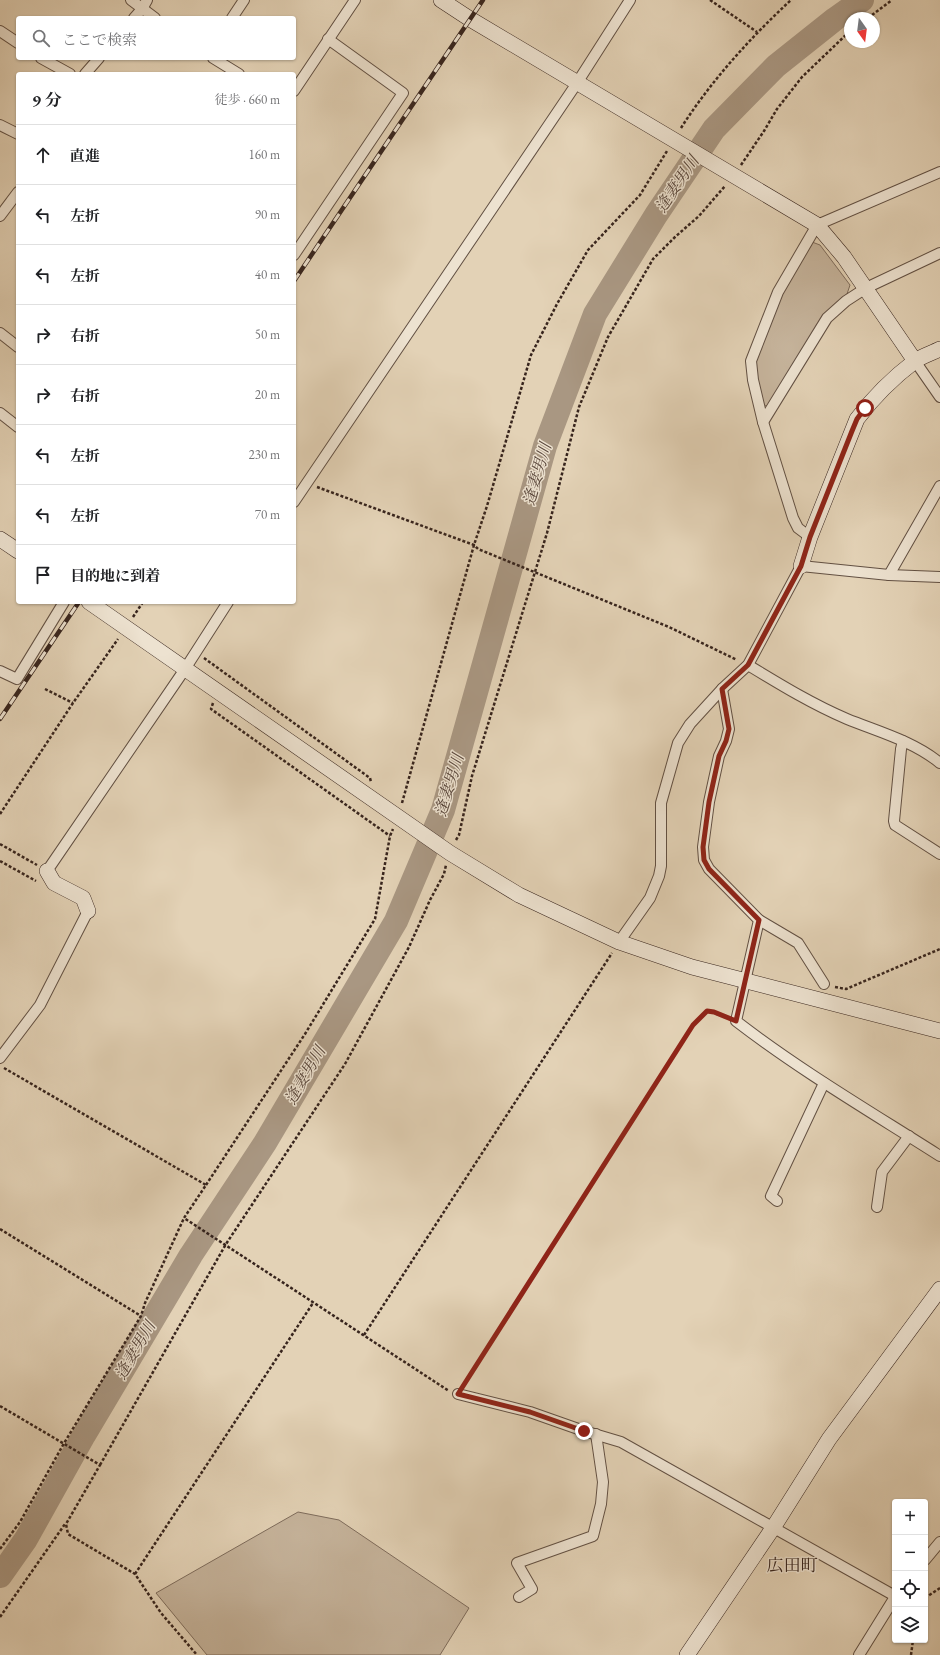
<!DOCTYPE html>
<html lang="ja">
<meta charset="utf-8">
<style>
:root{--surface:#fff;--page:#f2f2f2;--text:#202124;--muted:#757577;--line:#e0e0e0}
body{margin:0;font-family:"EB Garamond","Noto Serif JP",serif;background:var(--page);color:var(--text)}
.controls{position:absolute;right:12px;bottom:12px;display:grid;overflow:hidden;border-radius:4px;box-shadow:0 1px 3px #0004}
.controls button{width:36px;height:36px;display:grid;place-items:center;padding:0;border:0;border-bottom:1px solid var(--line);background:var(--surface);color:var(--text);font:20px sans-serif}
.compass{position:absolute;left:844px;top:12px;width:36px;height:36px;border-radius:50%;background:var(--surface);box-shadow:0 1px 3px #0004;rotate:166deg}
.stop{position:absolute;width:12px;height:12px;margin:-9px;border:3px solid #8f2418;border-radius:50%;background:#fff}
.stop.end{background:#8f2418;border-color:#fff;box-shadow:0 1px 4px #0008}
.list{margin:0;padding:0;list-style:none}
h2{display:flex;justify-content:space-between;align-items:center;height:52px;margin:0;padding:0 16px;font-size:17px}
h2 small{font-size:13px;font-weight:400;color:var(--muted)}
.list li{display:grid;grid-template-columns:26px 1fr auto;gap:12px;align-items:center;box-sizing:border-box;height:60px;padding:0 16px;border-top:1px solid var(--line)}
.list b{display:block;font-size:15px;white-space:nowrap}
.list em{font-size:13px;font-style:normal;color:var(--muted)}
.icon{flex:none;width:22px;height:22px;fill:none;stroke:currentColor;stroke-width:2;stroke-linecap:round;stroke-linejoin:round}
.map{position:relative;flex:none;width:940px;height:1655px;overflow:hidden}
.search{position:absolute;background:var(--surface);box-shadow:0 1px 3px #0004;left:16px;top:16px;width:280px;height:44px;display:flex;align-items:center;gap:10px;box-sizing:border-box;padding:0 14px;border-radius:4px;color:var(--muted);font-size:15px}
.panel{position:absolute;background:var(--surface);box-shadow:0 1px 3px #0004;left:16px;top:72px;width:280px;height:532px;border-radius:4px}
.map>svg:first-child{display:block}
.green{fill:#c6b49c;stroke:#7e6c5c}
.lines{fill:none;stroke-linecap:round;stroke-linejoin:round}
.river{stroke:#a99782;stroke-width:24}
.street-casing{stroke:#625043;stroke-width:12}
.secondary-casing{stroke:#37241d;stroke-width:16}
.path{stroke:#37241d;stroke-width:2.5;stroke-dasharray:3 2;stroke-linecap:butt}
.street{stroke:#ede2d0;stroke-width:10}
.secondary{stroke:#ede2d0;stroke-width:15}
.rail-casing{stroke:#37241d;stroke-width:4.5}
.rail{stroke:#ede2d0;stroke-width:3;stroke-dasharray:9;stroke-linecap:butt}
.route{stroke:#8f2418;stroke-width:5}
.labels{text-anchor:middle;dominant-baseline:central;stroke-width:3;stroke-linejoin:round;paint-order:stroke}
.water-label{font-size:16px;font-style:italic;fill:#59463b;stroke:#ede2d0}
.quarter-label{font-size:17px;fill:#37241d;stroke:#ede2d0}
</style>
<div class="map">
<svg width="940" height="1655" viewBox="0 0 940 1655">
<rect width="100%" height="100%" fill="#e3d2b6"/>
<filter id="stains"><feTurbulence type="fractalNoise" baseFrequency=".005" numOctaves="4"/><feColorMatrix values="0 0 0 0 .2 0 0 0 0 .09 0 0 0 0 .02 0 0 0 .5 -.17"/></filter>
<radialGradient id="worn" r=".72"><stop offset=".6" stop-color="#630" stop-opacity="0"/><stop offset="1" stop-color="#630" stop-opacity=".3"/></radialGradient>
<g class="green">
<polygon points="812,242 820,245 850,285 847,294 824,317 768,407 762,404 754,361 780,294"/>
<polygon points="298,1512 339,1520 469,1608 440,1655 207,1655 156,1593"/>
</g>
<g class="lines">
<polyline class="river" points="0,1576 26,1539 84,1435 191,1255 265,1143 396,921 443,810 545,446 595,314 656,215 714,129 776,66 835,19 862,0"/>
<defs>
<g id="street">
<polyline points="131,0 155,18"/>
<polyline points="134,18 142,9 147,0"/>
<polyline points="232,18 244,0"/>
<polyline points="0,31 18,43"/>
<polyline points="41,58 70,74"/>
<polyline points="213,58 239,74"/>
<polyline points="85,74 99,58"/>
<polyline points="294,91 355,0"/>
<polyline points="0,125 18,134"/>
<polyline points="0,216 18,192"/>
<polyline points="294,255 403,93 328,39"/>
<polyline points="0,333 18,347"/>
<polyline points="915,361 940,397"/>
<polyline points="0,413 18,427"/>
<polyline points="763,422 827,318 846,301 866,288 940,253"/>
<polyline points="294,502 577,83 630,0"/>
<polyline points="810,537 798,528 793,518 763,422 753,380 751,361 778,292 817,225 940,172"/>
<polyline points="889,575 940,486"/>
<path d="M748 665C781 685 812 704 847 719 879 732 913 741 940 763"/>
<polyline points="0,671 17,679 64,602"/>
<path d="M722 689 729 729 726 741 719 756 709 802 703 847 704 860 709 869 759 920 736 1021C801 1071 871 1112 940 1156"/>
<polyline points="903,741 901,749 894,821 895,825 940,854"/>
<polyline points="47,871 185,669 228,602"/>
<polyline points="759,920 798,943 824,984"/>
<polyline points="619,942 650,898 659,876 661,866 661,803 678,743 690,724 722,689 748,665 801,566 889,575 940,577"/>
<polyline points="0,1058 40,1005 88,911"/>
<polyline points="777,1201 771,1196 824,1083"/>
<polyline points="877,1207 882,1172 909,1136"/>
<polyline points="458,1394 530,1412 584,1431 621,1442 895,1596"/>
<polyline points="925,1560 940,1542"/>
<polyline points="519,1597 532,1589 517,1563 593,1536 601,1504 603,1482 596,1434"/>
<polyline points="859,1655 895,1597"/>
</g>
<g id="secondary">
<polyline points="441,0 470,19 817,225 844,257 915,361"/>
<polyline points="0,539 18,551"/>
<path d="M801 566 810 537 857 419C872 399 894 377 915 361 922 356 932 353 940 349"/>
<polyline points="89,602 450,853 519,895 619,942 692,967 940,1031"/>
<polyline points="47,871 54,883 83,898 88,911"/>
<polyline points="687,1655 773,1528 829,1439 940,1289"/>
</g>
</defs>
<use href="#street" class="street-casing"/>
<use href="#secondary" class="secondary-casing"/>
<g class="path">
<polyline points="710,0 757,32"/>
<polyline points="868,18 892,0"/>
<path d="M681 128C711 81 750 38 791 0"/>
<polyline points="741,165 764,131 777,109 802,77 850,31"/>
<polyline points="317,487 474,545 478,549 669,627 737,660"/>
<polyline points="133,617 143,602"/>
<polyline points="204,658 370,778 371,782"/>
<polyline points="45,689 73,703"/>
<polyline points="213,703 211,709 390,836"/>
<polyline points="402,803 474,545 487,506 531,355 557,304 588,250 640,195 667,151"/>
<polyline points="0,814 73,703 118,639"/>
<polyline points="456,840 459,835 472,776 547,533 579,407 608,337 653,259 675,237 699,216 725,186"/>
<polyline points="0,844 37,865"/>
<polyline points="0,861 36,881"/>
<polyline points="835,987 846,989 940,949"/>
<polyline points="4,1068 206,1185 184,1218 449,1391"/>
<polyline points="206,1185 305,1034 375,919 390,836 393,829"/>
<polyline points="0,1229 141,1316"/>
<polyline points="364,1335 612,953"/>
<polyline points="464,1385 693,1025 707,1011 727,1017"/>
<polyline points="0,1406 100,1465 66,1524 68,1534 135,1574 161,1613 197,1655"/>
<polyline points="100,1465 226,1244 345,1064 409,947 430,900 444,874 446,865"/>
<polyline points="0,1549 20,1522 63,1445 141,1316 145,1303 184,1218"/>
<polyline points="135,1574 313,1303"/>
<polyline points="925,1598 940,1588"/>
<polyline points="0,1617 65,1524"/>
<polyline points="911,1655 913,1640"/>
</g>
<use href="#street" class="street"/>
<use href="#secondary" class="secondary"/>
<defs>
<g id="rail">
<polyline points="294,281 483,0"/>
<polyline points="0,719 79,602"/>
</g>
</defs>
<use href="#rail" class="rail-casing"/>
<use href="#rail" class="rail"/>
</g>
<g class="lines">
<polyline class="route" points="584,1431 530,1412 458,1394 693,1025 707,1011 714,1012 736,1021 759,920 709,869 704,860 703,847 709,802 719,756 726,741 729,729 722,689 748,665 801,566 810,537 852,431 857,419 865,408"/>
</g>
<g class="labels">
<g class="water-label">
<text transform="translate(677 184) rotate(-56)">逢妻男川</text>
<text transform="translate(537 474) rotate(-74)">逢妻男川</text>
<text transform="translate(449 785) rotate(-73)">逢妻男川</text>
<text transform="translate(305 1075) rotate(-60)">逢妻男川</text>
<text transform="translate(135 1350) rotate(-60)">逢妻男川</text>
</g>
<g class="quarter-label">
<text x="792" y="1565">広田町</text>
</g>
</g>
<rect width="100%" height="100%" filter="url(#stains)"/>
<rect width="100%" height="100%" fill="url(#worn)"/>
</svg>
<div class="controls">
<button>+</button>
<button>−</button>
<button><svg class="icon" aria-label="locate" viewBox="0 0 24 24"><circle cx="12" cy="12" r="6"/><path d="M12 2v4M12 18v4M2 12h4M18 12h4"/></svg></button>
<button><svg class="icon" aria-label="layers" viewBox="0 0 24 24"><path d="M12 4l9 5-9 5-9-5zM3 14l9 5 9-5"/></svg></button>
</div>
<svg class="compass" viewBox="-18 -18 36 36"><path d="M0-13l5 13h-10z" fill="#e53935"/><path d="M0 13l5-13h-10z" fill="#757577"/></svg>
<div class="stop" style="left:865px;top:408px"></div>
<div class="stop end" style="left:584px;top:1431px"></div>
<div class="search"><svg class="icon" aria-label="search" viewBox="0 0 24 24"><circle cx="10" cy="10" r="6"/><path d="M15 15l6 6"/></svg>ここで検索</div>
<section class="panel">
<h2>9 分<small>徒歩 · 660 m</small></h2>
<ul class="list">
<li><svg class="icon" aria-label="ahead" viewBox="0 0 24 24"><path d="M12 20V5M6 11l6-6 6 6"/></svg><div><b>直進</b></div><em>160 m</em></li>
<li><svg class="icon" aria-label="left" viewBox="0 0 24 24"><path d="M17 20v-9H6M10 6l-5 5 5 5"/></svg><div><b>左折</b></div><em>90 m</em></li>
<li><svg class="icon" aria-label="left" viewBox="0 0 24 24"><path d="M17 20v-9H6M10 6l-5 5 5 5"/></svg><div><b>左折</b></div><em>40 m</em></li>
<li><svg class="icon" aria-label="right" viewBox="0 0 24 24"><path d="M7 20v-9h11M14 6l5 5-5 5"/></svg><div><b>右折</b></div><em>50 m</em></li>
<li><svg class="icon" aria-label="right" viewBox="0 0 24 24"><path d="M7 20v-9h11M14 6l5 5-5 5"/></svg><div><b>右折</b></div><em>20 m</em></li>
<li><svg class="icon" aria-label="left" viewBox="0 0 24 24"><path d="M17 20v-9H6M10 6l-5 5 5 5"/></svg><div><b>左折</b></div><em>230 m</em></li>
<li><svg class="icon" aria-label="left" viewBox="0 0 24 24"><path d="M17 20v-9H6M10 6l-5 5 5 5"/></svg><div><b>左折</b></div><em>70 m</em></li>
<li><svg class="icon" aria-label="arrive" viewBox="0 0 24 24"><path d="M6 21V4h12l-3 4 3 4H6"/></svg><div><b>目的地に到着</b></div></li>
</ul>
</section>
</div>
